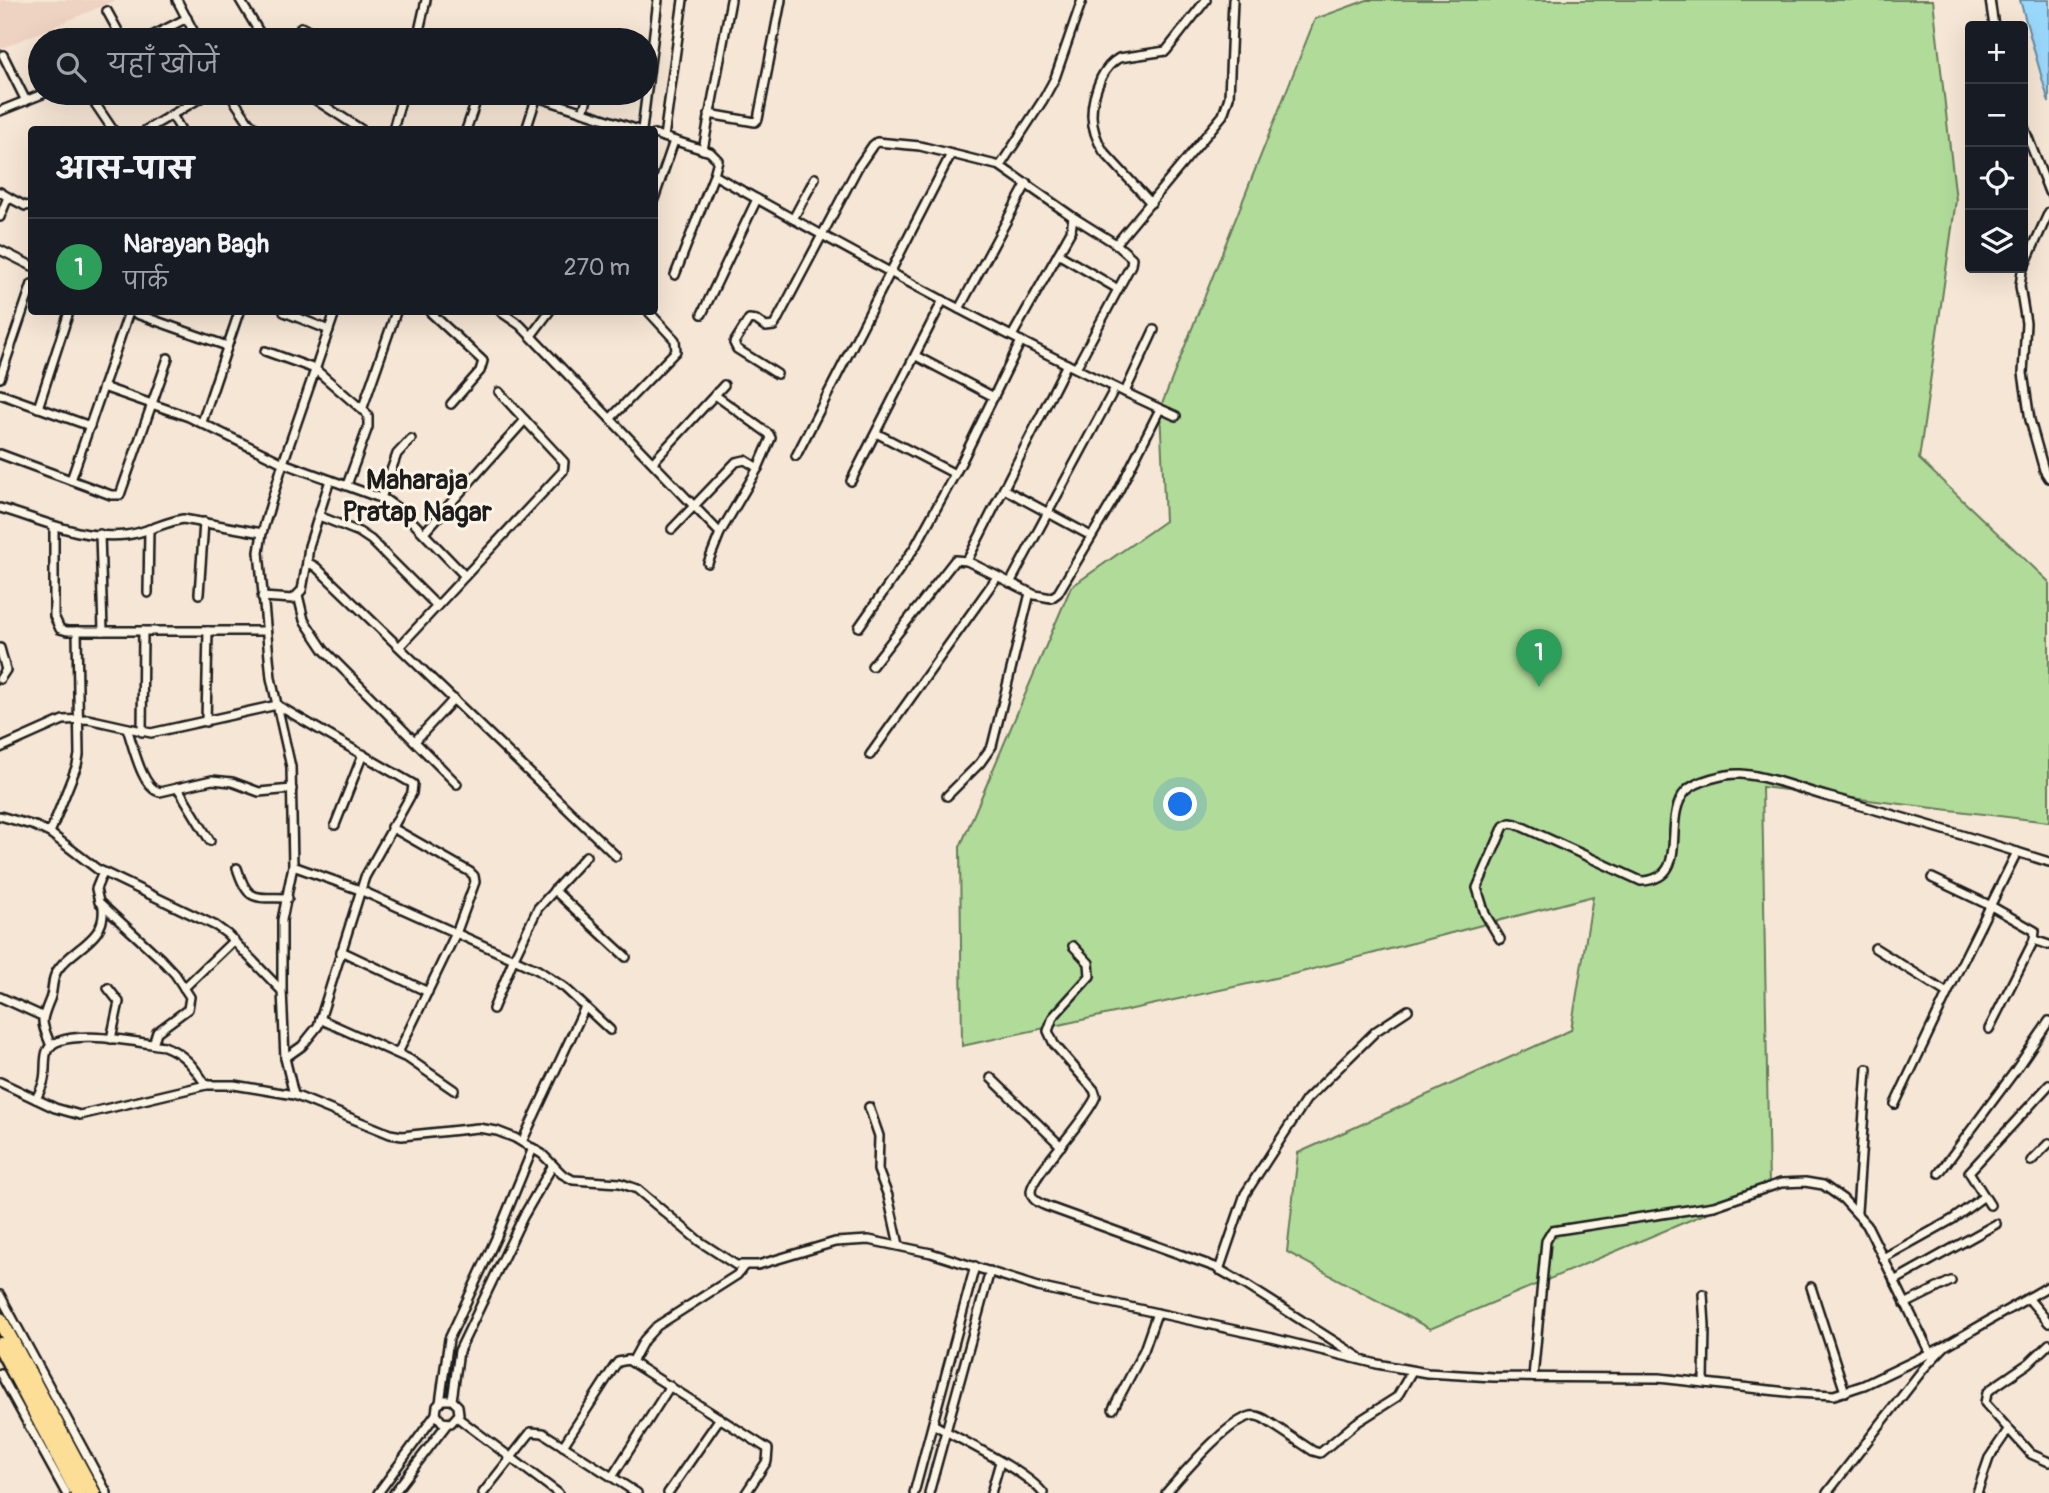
<!DOCTYPE html>
<html lang="hi">
<meta charset="utf-8">
<style>
:root{--surface:#171b24;--page:#242831;--text:#f1f3f6;--muted:#9ea1a6;--line:#363941;--accent:#919294}
body{margin:0;font-family:Pangolin,"Playpen Sans Deva",sans-serif;background:var(--page);color:var(--text)}
.controls{position:absolute;right:21px;top:21px;display:grid;overflow:hidden;border-radius:7px;box-shadow:0 7px 28px #0002}
.controls button{width:63px;height:63px;display:grid;place-items:center;padding:0;border:0;border-bottom:2px solid var(--line);background:var(--surface);color:var(--text);font:35px sans-serif}
.you{position:absolute;left:1181px;top:805px;width:24px;height:24px;margin:-18px;border:5px solid #fff;border-radius:50%;background:#1a73e8;box-shadow:0 0 0 10px #1a73e833}
.badge{display:grid;place-items:center;width:46px;height:46px;border-radius:50%;background:var(--accent);color:#fff;font-size:23px;font-weight:700}
.pin{position:absolute;translate:-50% -58px;filter:drop-shadow(0 2px 4px #0008)}
.pin::after{content:'';position:absolute;top:37px;width:24px;height:21px;background:inherit;clip-path:polygon(0 0,100% 0,50% 100%)}
.list{margin:0;padding:0;list-style:none}
h2{display:flex;justify-content:space-between;align-items:center;height:91px;margin:0;padding:0 28px;font-size:30px}
h2 small{font-size:23px;font-weight:400;color:var(--muted)}
.list li{display:grid;grid-template-columns:46px 1fr auto;gap:21px;align-items:center;box-sizing:border-box;height:98px;padding:0 28px;border-top:2px solid var(--line)}
.list b{display:block;font-size:26px;white-space:nowrap}
.list p{margin:0;font-size:23px;white-space:nowrap;color:var(--muted)}
.list em{font-size:23px;font-style:normal;color:var(--muted)}
.icon{flex:none;width:38px;height:38px;fill:none;stroke:currentColor;stroke-width:2;stroke-linecap:round;stroke-linejoin:round}
.map{position:relative;flex:none;width:2049px;height:1493px;overflow:hidden}
.search{position:absolute;background:var(--surface);box-shadow:0 7px 28px #0002;left:28px;top:28px;width:630px;height:77px;display:flex;align-items:center;gap:18px;box-sizing:border-box;padding:0 24px;border-radius:38px;color:var(--muted);font-size:26px}
.panel{position:absolute;background:var(--surface);box-shadow:0 7px 28px #0002;left:28px;top:126px;width:630px;height:189px;border-radius:7px}
.map>svg:first-child{display:block}
.built{fill:#efd3c2}
.green{fill:#b0db99;stroke:#667c5a;stroke-width:2}
.water{fill:#9ad8fb;stroke:#688da2;stroke-width:2}
.lines{fill:none;stroke-linecap:round;stroke-linejoin:round}
.street-casing{stroke:#1c1c1c;stroke-width:12}
.highway-casing{stroke:#1c1c1c;stroke-width:19}
.street{stroke:#fcf5e5;stroke-width:7}
.highway{stroke:#fcde96;stroke-width:14}
.labels{text-anchor:middle;dominant-baseline:central;stroke-width:6;stroke-linejoin:round;paint-order:stroke}
.district-label{font-size:28px;font-weight:bold;fill:#1c1c1c;stroke:#fcf5e5}
</style>
<div class="map">
<svg width="2049" height="1493" viewBox="0 0 2049 1493">
<rect width="100%" height="100%" fill="#f6e6d5"/>
<filter id="ink" filterUnits="userSpaceOnUse"><feTurbulence type="fractalNoise" baseFrequency=".0143" numOctaves="2"/><feDisplacementMap in="SourceGraphic" scale="14" xChannelSelector="R" yChannelSelector="G"/><feConvolveMatrix kernelMatrix="1 2 1 2 8 2 1 2 1" color-interpolation-filters="sRGB"/></filter>
<g filter="url(#ink)">
<polygon class="built" points="0,0 117,0 0,49"/>
<polygon class="green" points="1367,0 1933,0 1956,200 1919,459 2049,582 2049,822 1762,787 1769,1187 1430,1329 1287,1252 1298,1153 1571,1030 1593,896 1298,973 962,1046 960,847 1071,587 1165,521 1160,409 1315,19"/>
<polygon class="water" points="2020,0 2049,0 2049,103"/>
<g class="lines">
<defs>
<g id="street">
<polyline points="177,0 198,40"/>
<polyline points="240,0 264,40"/>
<polyline points="1990,0 1994,26"/>
<polyline points="107,11 123,40"/>
<polyline points="301,27 327,40"/>
<polyline points="53,34 57,40"/>
<polyline points="144,40 187,18"/>
<polyline points="417,40 426,0"/>
<polyline points="3,55 26,101"/>
<polyline points="88,93 113,130"/>
<polyline points="229,93 248,121 257,130"/>
<polyline points="305,93 362,130"/>
<polyline points="525,93 639,130"/>
<polyline points="0,111 45,93"/>
<polyline points="583,112 589,93"/>
<polyline points="709,114 755,122 758,119 781,0"/>
<polyline points="172,115 181,130"/>
<polyline points="2023,125 2049,192"/>
<polyline points="146,130 209,93"/>
<polyline points="393,130 403,93"/>
<polyline points="466,130 479,93"/>
<polyline points="526,130 537,96"/>
<polyline points="642,130 658,0"/>
<path d="M654 134 710 152 718 160 714 175C866 260 1018 344 1176 416"/>
<polyline points="664,137 683,0"/>
<polyline points="703,150 731,0"/>
<polyline points="1000,166 1043,100 1055,78 1082,0"/>
<polyline points="0,192 8,197 0,217"/>
<polyline points="8,197 25,206 32,205"/>
<polyline points="654,199 674,141"/>
<path d="M1151 203 1104 152C1088 127 1089 105 1101 78 1105 70 1110 63 1119 58L1166 51 1206 0"/>
<polyline points="2049,212 2022,271 2020,286 2026,323 2023,373 2030,420 2044,470 2049,478"/>
<polyline points="1073,217 1116,244 1132,258 1131,265 1076,368"/>
<polyline points="793,219 815,178"/>
<polyline points="1116,244 1223,115 1229,97 1233,0"/>
<polyline points="0,250 32,266"/>
<polyline points="1058,254 1118,289"/>
<polyline points="675,275 714,175"/>
<polyline points="959,309 1027,183"/>
<polyline points="131,312 227,346"/>
<polyline points="284,312 329,330"/>
<polyline points="430,312 483,361 480,371 451,404"/>
<polyline points="501,312 520,325 720,533"/>
<polyline points="702,314 757,199"/>
<polyline points="531,336 549,312"/>
<polyline points="265,351 315,369 366,413 368,417 368,427 347,485"/>
<polyline points="916,356 994,397"/>
<polyline points="777,374 737,349 734,343 749,319 756,320 766,327 774,326 858,167 873,145 877,142 920,146 1000,166 1073,217 1071,231 1012,336"/>
<polyline points="0,378 32,284"/>
<polyline points="103,387 189,417 283,463 386,500 403,512 465,576"/>
<polyline points="1125,392 1154,330"/>
<polyline points="0,394 90,426"/>
<polyline points="38,408 69,312"/>
<polyline points="362,410 396,312"/>
<polyline points="611,418 676,351 675,340 649,312"/>
<polyline points="202,422 239,312"/>
<polyline points="876,433 955,474"/>
<polyline points="0,454 111,495 120,495 168,358"/>
<polyline points="796,456 951,154"/>
<polyline points="653,462 724,385"/>
<polyline points="71,480 129,312"/>
<polyline points="851,481 943,300"/>
<polyline points="1004,489 1091,536"/>
<polyline points="381,498 397,454 411,439"/>
<path d="M0 508C42 520 81 540 126 535 146 533 164 522 183 519L262 533"/>
<polyline points="319,516 359,532 371,540 437,606"/>
<polyline points="54,527 54,616 60,629 67,631 266,631"/>
<polyline points="672,529 736,462 745,460 758,468"/>
<polyline points="424,533 525,420"/>
<polyline points="100,534 103,631"/>
<polyline points="967,561 1067,364"/>
<polyline points="307,562 309,546 330,480"/>
<polyline points="708,563 720,533 758,468 771,438 769,434 715,395"/>
<polyline points="1010,583 1115,388"/>
<polyline points="148,593 149,529"/>
<polyline points="199,594 204,522"/>
<polyline points="298,595 304,620 324,650 457,784"/>
<polyline points="262,597 293,599 302,590 307,562 316,567 616,856"/>
<polyline points="859,627 915,547 962,461 1021,341"/>
<polyline points="400,646 563,471 564,462 499,392"/>
<polyline points="0,648 6,670 0,679"/>
<polyline points="872,666 955,560 967,561 1035,595 1051,598 1058,593 1118,492 1160,409"/>
<polyline points="206,722 208,631"/>
<path d="M127 728C133 745 142 789 160 792L212 780 232 782 259 792 292 789"/>
<polyline points="142,732 143,631"/>
<polyline points="415,741 454,699"/>
<polyline points="0,748 63,720 88,719 151,733 277,705 413,784 412,793 365,877 318,1026 302,1046 285,1058"/>
<polyline points="870,755 997,577"/>
<polyline points="178,788 210,841"/>
<polyline points="947,796 980,763 992,746 1030,593"/>
<polyline points="0,816 35,826 50,833 97,869 216,926 227,934 281,990"/>
<polyline points="335,825 363,754"/>
<polyline points="391,827 470,872 474,876 475,882 457,931 398,1053"/>
<polyline points="50,833 77,765 79,755 77,631"/>
<polyline points="293,866 360,890 538,970 565,988 610,1030"/>
<path d="M237 868C248 903 254 897 288 898"/>
<polyline points="103,872 96,889 99,902 161,959 175,974 190,997 188,1009 157,1032 153,1044"/>
<polyline points="1932,878 1991,906 2035,931 2034,940 1989,1029"/>
<polyline points="554,890 626,957"/>
<path d="M1500 939 1485 914 1477 888 1504 826 1510 823 1516 824 1641 881C1693 879 1660 819 1686 791 1696 781 1726 773 1741 774 1769 776 1802 790 1829 797 1903 817 1976 839 2049 862"/>
<polyline points="2034,940 2049,945"/>
<path d="M1073 946 1089 963 1090 976 1053 1017 1048 1031 1054 1044 1094 1090 1096 1096C1088 1118 1032 1175 1031 1191 1031 1200 1039 1203 1046 1206L1215 1267 1246 1285 1359 1357"/>
<polyline points="1875,948 1947,993"/>
<polyline points="341,951 428,992"/>
<polyline points="108,988 119,1002 111,1039"/>
<polyline points="184,988 234,940"/>
<polyline points="0,997 42,1016"/>
<polyline points="493,1009 514,958 538,908 586,856"/>
<polyline points="320,1019 409,1059 454,1090"/>
<path d="M51 1046C41 1021 40 1023 50 999 54 989 51 977 59 968 75 947 106 939 103 908"/>
<polyline points="991,1078 1061,1146"/>
<polyline points="0,1082 55,1108 80,1115 206,1085 234,1085 294,1095 390,1134 402,1136 478,1128 497,1131 515,1138 542,1154 562,1174 573,1180 620,1183 637,1189 699,1241 736,1265 758,1265 835,1242 869,1240 931,1253 1038,1287 1276,1339 1377,1364 1427,1373 1493,1377 1659,1378 1796,1393 1834,1395 1864,1385 1945,1346"/>
<polyline points="294,1095 285,1058 282,990 282,920 293,866 291,767 271,678 259,552 262,533 283,463 335,312"/>
<path d="M36 1099C39 1093 43 1086 44 1079 46 1070 44 1059 47 1051 58 1025 142 1043 164 1046 185 1054 194 1067 206 1085"/>
<polyline points="1895,1104 1957,973 2017,852"/>
<polyline points="869,1107 879,1136 878,1170 888,1196 899,1245"/>
<polyline points="522,1142 585,1007"/>
<polyline points="2031,1161 2049,1143"/>
<polyline points="1939,1173 2015,1071 2049,1021"/>
<polyline points="1990,1205 1969,1172 2049,1085"/>
<polyline points="1857,1211 1867,1069"/>
<polyline points="1883,1258 1953,1219 1983,1197"/>
<polyline points="1219,1270 1245,1194 1306,1100 1376,1031 1408,1010"/>
<polyline points="1894,1281 1996,1224"/>
<polyline points="1811,1287 1845,1392"/>
<polyline points="1703,1294 1705,1326 1704,1381"/>
<polyline points="0,1295 107,1493"/>
<polyline points="2028,1298 2049,1323"/>
<polyline points="1905,1304 1951,1281"/>
<polyline points="2049,1344 2029,1363 1991,1389 1987,1393 1985,1403 2031,1454 2049,1462"/>
<polyline points="632,1362 644,1340 657,1326 737,1275 744,1266"/>
<polyline points="0,1373 66,1493"/>
<polyline points="1533,1377 1546,1241 1552,1231 1714,1206 1781,1183 1805,1182 1823,1185 1843,1199 1867,1225 1930,1353"/>
<polyline points="452,1400 443,1400 437,1406 436,1414 442,1422 451,1423 459,1414 458,1406 452,1400 459,1351 523,1217 553,1165"/>
<polyline points="440,1403 449,1339 497,1236 533,1148"/>
<polyline points="1113,1409 1144,1350 1157,1313"/>
<polyline points="458,1418 558,1493"/>
<path d="M933 1424C960 1440 1025 1470 1043 1493"/>
<polyline points="563,1446 614,1367 618,1362 628,1360 768,1449 767,1461 746,1493"/>
<polyline points="612,1477 670,1386"/>
<polyline points="378,1493 436,1414"/>
<polyline points="394,1493 447,1424"/>
<polyline points="483,1493 531,1432 543,1433 637,1493"/>
<polyline points="668,1493 720,1418"/>
<polyline points="914,1493 975,1266"/>
<polyline points="929,1493 990,1271"/>
<polyline points="991,1493 1000,1462"/>
<path d="M1166 1493C1183 1474 1227 1421 1251 1416 1257 1415 1261 1417 1266 1420L1313 1451 1320 1453 1356 1423 1397 1397 1412 1371"/>
<polyline points="1827,1493 1924,1368 1945,1346 2049,1286"/>
<polyline points="1977,1493 1989,1458 2008,1430"/>
</g>
<g id="highway">
<polyline points="0,1320 93,1493"/>
<polyline points="0,1345 78,1493"/>
</g>
</defs>
<use href="#street" class="street-casing"/>
<use href="#highway" class="highway-casing"/>
<use href="#street" class="street"/>
<use href="#highway" class="highway"/>
</g>
</g>
<g class="labels">
<g class="district-label">
<text x="417" y="480">Maharaja<tspan x="417" dy="32">Pratap Nagar</tspan></text>
</g>
</g>
</svg>
<div class="controls">
<button>+</button>
<button>−</button>
<button><svg class="icon" aria-label="locate" viewBox="0 0 24 24"><circle cx="12" cy="12" r="6"/><path d="M12 2v4M12 18v4M2 12h4M18 12h4"/></svg></button>
<button><svg class="icon" aria-label="layers" viewBox="0 0 24 24"><path d="M12 4l9 5-9 5-9-5zM3 14l9 5 9-5"/></svg></button>
</div>
<div class="you"></div>
<div class="pin badge" style="left:1539px;top:687px;background:#2e9e5b">1</div>
<div class="search"><svg class="icon" aria-label="search" viewBox="0 0 24 24"><circle cx="10" cy="10" r="6"/><path d="M15 15l6 6"/></svg>यहाँ खोजें</div>
<section class="panel">
<h2>आस-पास<small></small></h2>
<ul class="list">
<li><span class="badge" style="background:#2e9e5b">1</span><div><b>Narayan Bagh</b><p>पार्क</p></div><em>270 m</em></li>
</ul>
</section>
</div>
